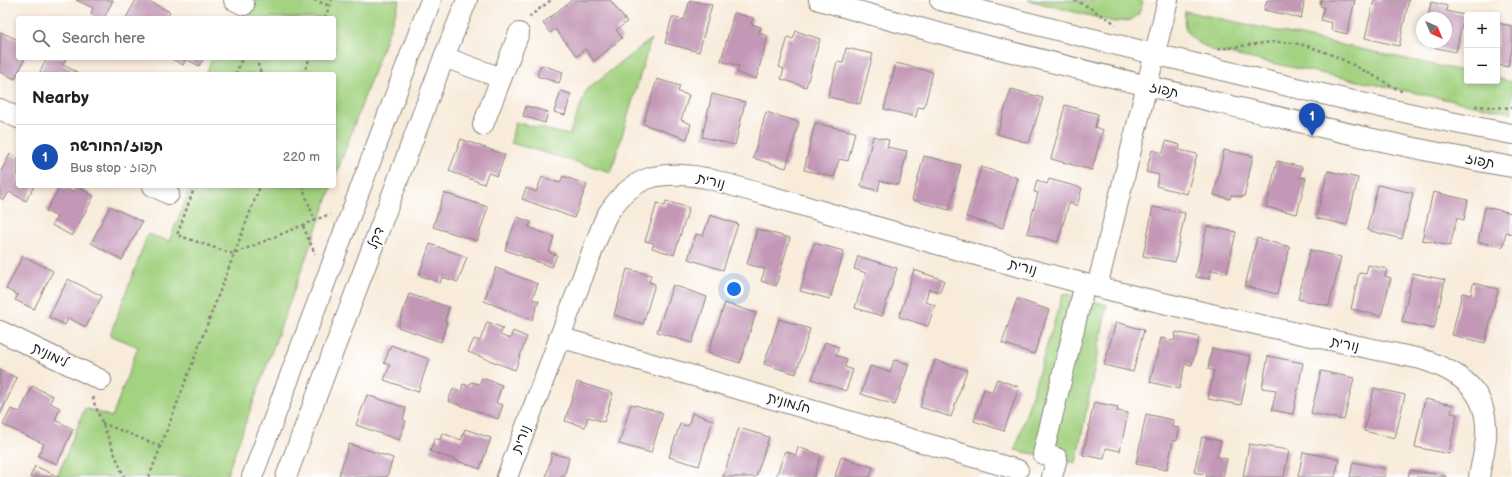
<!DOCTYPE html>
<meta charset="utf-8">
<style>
:root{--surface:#fff;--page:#f2f2f2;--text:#202124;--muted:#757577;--line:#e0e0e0;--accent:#b5179e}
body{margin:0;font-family:"Balsamiq Sans","Playpen Sans Hebrew",sans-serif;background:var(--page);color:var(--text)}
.controls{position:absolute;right:12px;top:12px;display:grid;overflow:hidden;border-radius:4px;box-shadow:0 2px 6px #0003}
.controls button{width:36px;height:36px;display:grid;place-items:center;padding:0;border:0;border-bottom:1px solid var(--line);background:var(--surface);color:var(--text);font:20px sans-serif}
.compass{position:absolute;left:1416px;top:12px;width:36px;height:36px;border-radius:50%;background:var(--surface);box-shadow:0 2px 6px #0003;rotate:136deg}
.you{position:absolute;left:734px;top:289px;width:14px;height:14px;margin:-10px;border:3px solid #fff;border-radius:50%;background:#1a73e8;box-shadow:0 0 0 6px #1a73e833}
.badge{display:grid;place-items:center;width:26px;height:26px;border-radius:50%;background:var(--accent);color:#fff;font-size:13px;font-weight:700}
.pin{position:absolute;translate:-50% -33px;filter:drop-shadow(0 1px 2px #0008)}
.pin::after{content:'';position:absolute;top:21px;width:14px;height:12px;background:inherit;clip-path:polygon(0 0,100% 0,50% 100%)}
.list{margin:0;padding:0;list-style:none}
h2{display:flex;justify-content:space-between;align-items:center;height:52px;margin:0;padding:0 16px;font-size:17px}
h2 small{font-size:13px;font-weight:400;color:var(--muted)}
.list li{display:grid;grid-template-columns:26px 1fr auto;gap:12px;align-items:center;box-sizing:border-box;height:64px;padding:0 16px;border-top:1px solid var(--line)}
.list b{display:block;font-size:15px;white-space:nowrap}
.list p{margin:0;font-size:13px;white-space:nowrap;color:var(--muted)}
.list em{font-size:13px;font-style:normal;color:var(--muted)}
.icon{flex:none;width:22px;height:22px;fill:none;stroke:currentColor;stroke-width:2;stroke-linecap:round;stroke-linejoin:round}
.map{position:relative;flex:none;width:1512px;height:477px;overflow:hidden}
.search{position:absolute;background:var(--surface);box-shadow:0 2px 6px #0003;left:16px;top:16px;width:320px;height:44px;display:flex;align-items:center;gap:10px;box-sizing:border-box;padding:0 14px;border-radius:4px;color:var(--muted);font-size:15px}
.panel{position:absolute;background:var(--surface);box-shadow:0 2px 6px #0003;left:16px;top:72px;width:320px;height:116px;border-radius:4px}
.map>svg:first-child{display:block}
.green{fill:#a3d281;stroke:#60774e}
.building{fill:#c397b6}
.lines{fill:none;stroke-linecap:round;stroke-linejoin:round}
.minor-casing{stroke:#8a847b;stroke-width:22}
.path{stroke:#8a847b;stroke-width:2.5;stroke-dasharray:3 3;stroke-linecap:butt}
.minor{stroke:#fff;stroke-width:20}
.labels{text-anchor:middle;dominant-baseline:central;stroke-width:4;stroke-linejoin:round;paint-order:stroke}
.street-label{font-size:14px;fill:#1c1c1c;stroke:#fff}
</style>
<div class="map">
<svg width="1512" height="477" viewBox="0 0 1512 477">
<rect width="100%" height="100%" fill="#fff"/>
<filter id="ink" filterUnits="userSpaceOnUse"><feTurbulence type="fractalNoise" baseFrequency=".025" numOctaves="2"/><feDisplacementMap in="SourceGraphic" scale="8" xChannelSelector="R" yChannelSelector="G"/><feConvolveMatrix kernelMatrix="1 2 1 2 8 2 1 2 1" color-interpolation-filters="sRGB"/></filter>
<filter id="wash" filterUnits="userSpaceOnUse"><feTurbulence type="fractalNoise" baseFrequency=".012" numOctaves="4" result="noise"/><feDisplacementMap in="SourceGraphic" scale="16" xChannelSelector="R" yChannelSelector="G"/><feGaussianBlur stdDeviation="0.9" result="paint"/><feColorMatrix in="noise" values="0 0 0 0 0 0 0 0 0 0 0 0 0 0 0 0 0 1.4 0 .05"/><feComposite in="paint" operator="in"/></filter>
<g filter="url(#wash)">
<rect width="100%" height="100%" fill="#f8ebda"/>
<g class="green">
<polygon points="256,0 400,0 334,180 334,74 206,74 212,58 334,58 334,18 250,18"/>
<polygon points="1028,0 1137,0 1143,2 1138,15 1131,20 1114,22"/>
<path d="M1185 11 1467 72V81H1497V78L1512 82V113L1214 51C1195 41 1181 36 1185 11Z"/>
<polygon points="651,39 611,172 511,143 515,122 569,135 587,89"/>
<polygon points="191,186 332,186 226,477 57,477 85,408 112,417 138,347 110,335 148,234 169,241"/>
<polygon points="1063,293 1107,305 1076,463 1015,450"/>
</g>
<g id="blocks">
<g class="building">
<polygon points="76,0 113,0 104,18 99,18 91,14 93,8"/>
<polygon points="136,0 146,0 170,12 167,18 126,18"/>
<polygon points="572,0 610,0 627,22 616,30 622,38 594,61 585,49 577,56 555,29 550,33 543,23"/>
<polygon points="690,0 712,5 699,52 665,43 672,17 684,20"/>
<polygon points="1267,0 1299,0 1299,2 1304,3 1301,18 1264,10"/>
<polygon points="1321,0 1355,0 1347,34 1331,30 1332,23 1321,20 1324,7 1320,6"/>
<polygon points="1374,0 1409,0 1399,46 1365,38"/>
<polygon points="1431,2 1447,6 1446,11 1464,15 1456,52 1422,45 1422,42 1446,42 1446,18 1428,18"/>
<polygon points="734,13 753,18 751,24 761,27 759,33 768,36 756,79 737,73 739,66 721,61"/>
<polygon points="1497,23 1512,26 1512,49 1508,67 1497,65"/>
<polygon points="796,31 820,39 806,87 781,79 784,69 779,67 788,37 793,39"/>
<polygon points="1,32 18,40 18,58 25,58 15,79 0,72"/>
<polygon points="846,48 873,54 860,104 828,97 837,62 843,63"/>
<polygon points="47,58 66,58 63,65 77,72 76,74 39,74"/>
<polygon points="170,58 204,58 199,66 186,59 183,65"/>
<polygon points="896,63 933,72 924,108 918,107 916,117 884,109"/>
<polygon points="541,65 563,72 559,83 537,76"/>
<polygon points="657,79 680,86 678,92 689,95 681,120 691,124 687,139 643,124"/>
<polygon points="1011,89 1043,98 1029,143 997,134"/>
<polygon points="561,91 571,94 565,115 554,112"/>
<polygon points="712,94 745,102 735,145 702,137"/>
<polygon points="1065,105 1098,114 1095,127 1103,130 1092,170 1051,159"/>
<polygon points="526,106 548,112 545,123 523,116"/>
<polygon points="766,112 799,122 786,168 753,158"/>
<polygon points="815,123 855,132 848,161 839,159 834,177 804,170"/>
<polygon points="873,136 889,140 887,147 907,151 899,185 880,181 878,191 861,186"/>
<polygon points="461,139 505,155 497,176 488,173 484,184 449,171"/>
<polygon points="1166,141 1180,145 1179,150 1197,154 1187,194 1156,186 1159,175 1146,172 1152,150 1163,153"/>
<polygon points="1224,150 1253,156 1244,197 1231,195 1230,199 1214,195"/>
<polygon points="10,154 18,158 18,186 34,186 26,201 9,192 4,200 0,198 0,173"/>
<polygon points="924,156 961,165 949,210 912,200"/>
<polygon points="1277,161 1302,167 1300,177 1306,178 1297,214 1266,207"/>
<polygon points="981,167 1018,178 1003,228 966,217"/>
<polygon points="1328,171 1358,178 1347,225 1316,218"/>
<polygon points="563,176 587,185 574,218 522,199 526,188 536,192 542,177 560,183"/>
<polygon points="1049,179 1082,188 1077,206 1069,203 1058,242 1027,233 1038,193 1034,192 1037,180 1047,184"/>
<polygon points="1378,185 1413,193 1402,239 1367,230"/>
<polygon points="60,186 73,192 77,186 94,196 72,236 52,225 57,217 46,211"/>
<polygon points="1433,192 1468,200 1464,220 1457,218 1450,246 1422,240"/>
<polygon points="444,193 488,207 477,241 433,227"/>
<polygon points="666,201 689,208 674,255 652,248 654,243 645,241 657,203 665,206"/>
<polygon points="110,206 142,222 122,260 91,243"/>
<polygon points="1153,207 1185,213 1175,262 1143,256"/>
<polygon points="1485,207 1512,213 1512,234 1506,232 1503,247 1478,242"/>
<polygon points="710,215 738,224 723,270 688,259 696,234 703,236"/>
<polygon points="517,217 531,222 529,227 554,237 549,252 557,255 552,267 505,250"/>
<polygon points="1207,226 1236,232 1227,273 1211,270 1209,279 1196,277"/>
<polygon points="757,229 790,238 776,286 761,281 765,269 747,264"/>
<polygon points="1257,238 1290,247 1277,294 1245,286"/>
<polygon points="814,243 844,251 830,299 800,291"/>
<polygon points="430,244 467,257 458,282 442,277 440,283 419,275"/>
<polygon points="1310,250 1341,257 1329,306 1298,299"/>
<polygon points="23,256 53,271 34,309 15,300 18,295 6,289"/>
<polygon points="858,256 897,268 882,316 855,308 866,273 854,269"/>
<polygon points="1368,265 1387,269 1385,276 1391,278 1381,316 1351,309 1359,273 1366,274"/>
<polygon points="496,268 538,284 532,299 539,301 532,320 484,301"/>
<polygon points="627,269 651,275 649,282 655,284 643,324 614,315"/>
<polygon points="914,270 944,280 940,292 929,289 925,302 935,305 928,326 899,317"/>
<polygon points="1413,273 1445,280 1434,329 1402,322"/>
<polygon points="68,279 102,296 86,327 68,318 65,325 49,317"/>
<polygon points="1473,283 1498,289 1485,343 1452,335 1462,293 1471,295"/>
<polygon points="673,285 707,297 692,343 657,332"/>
<polygon points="409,294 449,307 445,321 447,322 441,342 398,327"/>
<polygon points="1017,299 1049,310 1034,354 1002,343"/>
<polygon points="725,303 756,313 740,363 708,353"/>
<polygon points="779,319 810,329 796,374 764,364"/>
<polygon points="487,322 503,328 500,335 510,339 513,331 527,337 515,370 468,352 474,339 480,341"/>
<polygon points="1116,322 1144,330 1133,372 1104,365"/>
<polygon points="1176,332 1199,337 1192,365 1185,364 1179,389 1150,382 1161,338 1174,341"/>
<polygon points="825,342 839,347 836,355 847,359 845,367 853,370 846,391 812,379"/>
<polygon points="391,345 429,359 418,392 384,380 390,365 384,363"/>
<polygon points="1212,348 1251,356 1241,405 1208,399 1214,371 1208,369"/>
<polygon points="1268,356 1303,363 1293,414 1272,410 1276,390 1262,388"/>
<polygon points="894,360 909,364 895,405 861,394 870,366 890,372"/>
<polygon points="935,360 967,370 951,417 920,407"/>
<polygon points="0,370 17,378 0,415"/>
<polygon points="1321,371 1354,378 1344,420 1311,413"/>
<polygon points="482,378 502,385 496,403 503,405 498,419 448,401 453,389 461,392 463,384 469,386 471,382 479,384"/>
<polygon points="997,379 1019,387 1004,431 974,421 984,389 992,392"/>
<polygon points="577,382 613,393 604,422 588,417 585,427 565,421"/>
<polygon points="32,386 53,396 50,403 60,408 55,420 73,429 57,464 38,456 44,444 3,425 11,409 20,412"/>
<polygon points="1374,388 1405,395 1395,438 1364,431"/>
<polygon points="367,395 406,408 403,420 406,421 399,440 356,425"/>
<polygon points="1425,399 1453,405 1451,413 1457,414 1449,454 1415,447"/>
<polygon points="1094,402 1118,407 1117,411 1128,413 1120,451 1106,448 1104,459 1083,455"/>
<polygon points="631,404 663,413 651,453 619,444"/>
<polygon points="692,413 713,420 699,466 669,457 680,424 688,426"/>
<polygon points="1146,414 1173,420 1172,427 1179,428 1177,441 1173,440 1167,470 1136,464"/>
<polygon points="739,428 769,437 756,477 723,477"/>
<polygon points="465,429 491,438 480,469 430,451 435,438 440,440 442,433 461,440"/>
<polygon points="1202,437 1221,441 1217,457 1227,459 1223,477 1206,477 1207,475 1194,472"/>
<polygon points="349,444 393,458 387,477 345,477 339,475"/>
<polygon points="1249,444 1289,450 1284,477 1243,477"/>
<polygon points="798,447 821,455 814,477 776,477 785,451 796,455"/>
<polygon points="1303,452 1339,459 1335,477 1298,477"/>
<polygon points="552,453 569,458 564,477 546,477"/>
<polygon points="841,457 873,467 870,477 835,477"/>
<polygon points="1353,462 1386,469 1385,477 1350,477"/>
<polygon points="35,466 59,477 30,477"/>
<polygon points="1410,470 1446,476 1446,477 1408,477"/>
</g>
</g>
</g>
<g filter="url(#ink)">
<use href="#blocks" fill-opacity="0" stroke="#8a847b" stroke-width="1"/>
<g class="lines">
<defs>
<g id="minor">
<polyline points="234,0 244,5"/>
<path d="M819 0C943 36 1068 67 1194 97 1299 122 1405 148 1512 167"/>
<path d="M940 0C1028 23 1116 45 1205 66 1307 91 1409 115 1512 134"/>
<polyline points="444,57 501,78"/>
<polyline points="0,109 18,118"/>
<polyline points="483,125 519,33"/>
<polyline points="153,186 169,194"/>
<polyline points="1097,287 1168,0"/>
<polyline points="0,331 101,380"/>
<polyline points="559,337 1018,470"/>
<polyline points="252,477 431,0"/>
<polyline points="286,477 444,57 467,0"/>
<path d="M507 477 595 244C599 235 602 224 607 215 633 174 661 170 706 178 827 212 948 249 1070 280 1186 310 1303 335 1421 359 1461 372 1489 391 1486 437 1485 451 1481 464 1479 477"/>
<polyline points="1052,477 1057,458 1043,454 1085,284"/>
</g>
</defs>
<use href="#minor" class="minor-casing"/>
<g class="path">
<polyline points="314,0 330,6"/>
<polyline points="1074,0 1087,6 1116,24"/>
<polyline points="529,17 551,0"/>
<polyline points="325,18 332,0"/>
<path d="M1218 49C1239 47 1260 42 1282 42 1321 43 1369 74 1403 92"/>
<polyline points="256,58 261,74"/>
<polyline points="236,74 242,58"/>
<polyline points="303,74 310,58"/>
<polyline points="1475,106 1512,108"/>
<polyline points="195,186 177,235 233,254 330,214"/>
<polyline points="302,186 315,221"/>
<polyline points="303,226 315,254"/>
<polyline points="94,397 93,400 124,477"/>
<polyline points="102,423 160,446"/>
<polyline points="149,477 260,186"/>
</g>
<use href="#minor" class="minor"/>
</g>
</g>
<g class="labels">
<g class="street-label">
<text transform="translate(1164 90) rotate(13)">תפוז</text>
<text transform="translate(1480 161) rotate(11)">תפוז</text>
<text transform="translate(711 181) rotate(14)">נורית</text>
<text transform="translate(376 238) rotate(-69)">דקל</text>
<text transform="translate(1023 267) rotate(15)">נורית</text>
<text transform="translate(1345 344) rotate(12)">נורית</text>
<text transform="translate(50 355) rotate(26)">לימונית</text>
<text transform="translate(789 403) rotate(16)">חלמונית</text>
<text transform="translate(521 439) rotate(-69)">נורית</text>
</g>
</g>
</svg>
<div class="controls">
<button>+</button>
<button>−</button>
</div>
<svg class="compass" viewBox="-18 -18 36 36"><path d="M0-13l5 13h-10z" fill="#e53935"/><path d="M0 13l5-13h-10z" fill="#757577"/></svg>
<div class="you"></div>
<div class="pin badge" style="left:1312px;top:136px;background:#1a4fb4">1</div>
<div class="search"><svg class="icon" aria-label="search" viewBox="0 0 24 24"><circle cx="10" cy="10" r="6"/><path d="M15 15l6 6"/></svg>Search here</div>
<section class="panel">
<h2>Nearby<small></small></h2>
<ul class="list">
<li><span class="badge" style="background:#1a4fb4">1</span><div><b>תפוז/החורשה</b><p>Bus stop · תפוז</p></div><em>220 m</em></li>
</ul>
</section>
</div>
